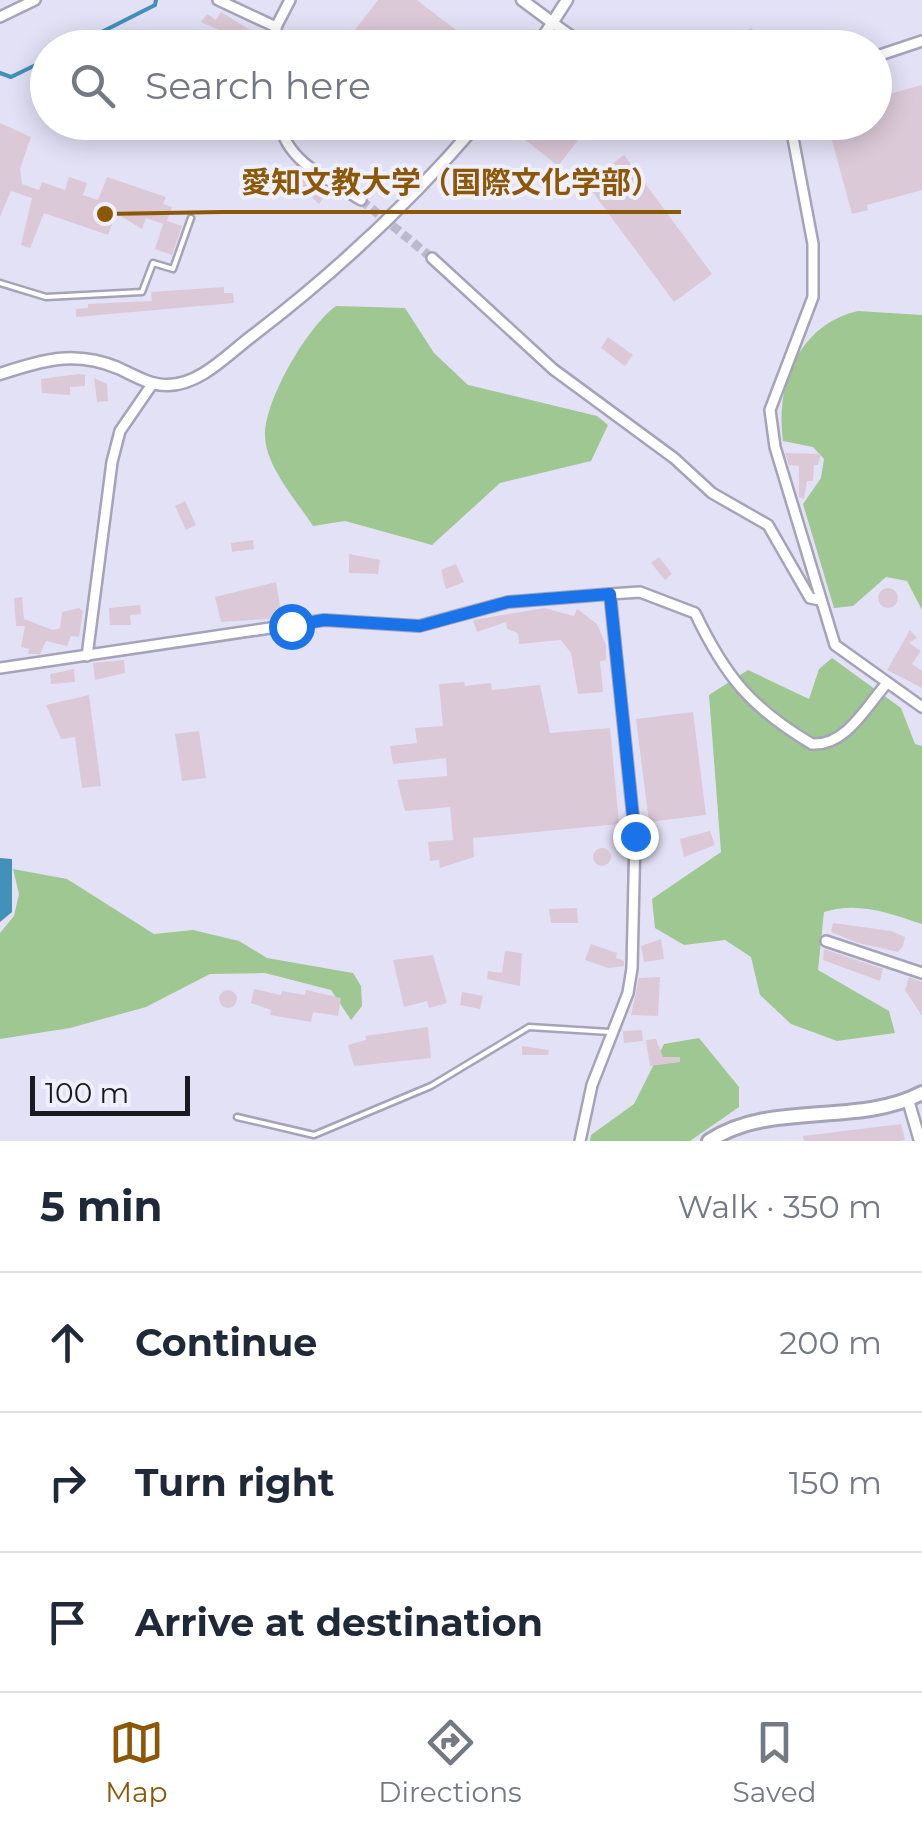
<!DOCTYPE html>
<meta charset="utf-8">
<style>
:root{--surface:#fff;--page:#f6f6f7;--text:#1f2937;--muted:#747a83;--line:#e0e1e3;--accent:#8c5707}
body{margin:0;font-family:Montserrat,"Noto Sans JP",sans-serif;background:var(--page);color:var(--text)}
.scale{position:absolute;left:30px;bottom:25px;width:160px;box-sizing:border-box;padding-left:10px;border:5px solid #1a1921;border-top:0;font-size:28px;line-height:35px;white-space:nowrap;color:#1a1921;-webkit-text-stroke:8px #f0effc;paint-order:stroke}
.stop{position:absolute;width:30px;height:30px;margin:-22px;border:8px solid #1a73e8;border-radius:50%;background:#fff}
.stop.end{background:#1a73e8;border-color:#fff;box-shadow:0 2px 10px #0008}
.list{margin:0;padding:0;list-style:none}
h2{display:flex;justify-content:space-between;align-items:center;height:130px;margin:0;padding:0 40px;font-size:42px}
h2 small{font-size:32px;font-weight:400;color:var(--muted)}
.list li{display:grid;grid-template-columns:65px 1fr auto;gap:30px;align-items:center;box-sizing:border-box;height:140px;padding:0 40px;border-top:2px solid var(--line)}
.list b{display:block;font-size:38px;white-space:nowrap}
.list em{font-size:32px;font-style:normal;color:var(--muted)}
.icon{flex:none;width:55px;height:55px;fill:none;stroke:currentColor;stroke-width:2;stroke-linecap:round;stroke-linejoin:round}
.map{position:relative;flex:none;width:922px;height:1141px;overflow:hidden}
.search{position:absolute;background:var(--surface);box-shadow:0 5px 25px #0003;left:30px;right:30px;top:30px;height:110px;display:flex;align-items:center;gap:25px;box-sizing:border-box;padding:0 35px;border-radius:55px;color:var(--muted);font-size:38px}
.sheet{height:550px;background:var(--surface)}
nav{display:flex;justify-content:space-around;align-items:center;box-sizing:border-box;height:140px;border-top:2px solid var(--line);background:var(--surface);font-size:28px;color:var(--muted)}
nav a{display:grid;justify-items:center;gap:5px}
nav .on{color:var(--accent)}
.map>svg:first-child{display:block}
.green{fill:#9ec791}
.water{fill:#4191b9}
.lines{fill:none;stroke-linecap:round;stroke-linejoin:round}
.stream{stroke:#4191b9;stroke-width:4}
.building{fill:#dcc9d8}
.minor-tunnel{stroke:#bbb9cb;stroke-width:9;stroke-dasharray:9 4.5;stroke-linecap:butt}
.service-casing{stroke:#a6a3b8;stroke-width:9}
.minor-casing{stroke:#a6a3b8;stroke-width:14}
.tertiary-casing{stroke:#a6a3b8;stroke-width:15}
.secondary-casing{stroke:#a6a3b8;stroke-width:18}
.service{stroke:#fff;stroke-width:4}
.minor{stroke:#fff;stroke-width:9}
.tertiary{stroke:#fff;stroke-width:10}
.secondary{stroke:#fff;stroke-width:12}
.route{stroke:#1a73e8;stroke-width:12}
.leader{fill:none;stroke:#8c5707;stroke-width:4}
.callout-dot{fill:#8c5707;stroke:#f0effc;stroke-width:4}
.callout-label{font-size:30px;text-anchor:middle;font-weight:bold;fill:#8c5707;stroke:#f0effc;stroke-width:8;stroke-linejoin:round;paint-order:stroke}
</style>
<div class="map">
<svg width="922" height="1141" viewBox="0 0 922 1141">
<rect width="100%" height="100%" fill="#e3e1f6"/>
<g class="green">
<path d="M336 306 405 308 434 353 468 385 597 416 608 425 591 461 500 483 432 545 345 521 313 526C297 501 265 466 265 435 265 399 308 326 336 306Z"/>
<path d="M858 311 922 315V610L907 581 886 577 853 606 834 608 803 504 821 478 824 459 813 447 783 441C775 385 799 324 858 311Z"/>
<path d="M832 658 901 708 915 744 922 746V924C890 913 857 901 824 912L818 970 889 1011 895 1033 837 1041 791 1024 760 995 751 957 725 940 684 945 655 928 652 899 721 852 709 695 748 670 809 699 819 669Z"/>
<polygon points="13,869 67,879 154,934 193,930 239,941 267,958 353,973 361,986 362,1006 351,1020 331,990 265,973 210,974 146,1007 70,1028 0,1039 0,933 14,916 19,894"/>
<polygon points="699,1038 739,1087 739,1107 690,1141 590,1141 591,1135 634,1104 664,1044"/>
</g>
<polygon class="water" points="0,858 12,859 12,912 0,922"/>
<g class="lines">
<g class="stream">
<polyline points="70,48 155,5 156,0"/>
<polyline points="0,73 11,77 48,59"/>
</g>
</g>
<g class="building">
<polygon points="378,0 417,0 469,40 463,48 341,48"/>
<polygon points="221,12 257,34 251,44 201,22 207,14 216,20"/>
<polygon points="752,28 760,48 705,48 704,47"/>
<polygon points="922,85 922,190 867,205 868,210 852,214 827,122 874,122 874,98"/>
<polygon points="503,122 592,122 558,166"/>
<polygon points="0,123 31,137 20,169 22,184 39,190 42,182 65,190 69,177 87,183 83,195 98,200 107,177 166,197 163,204 172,207 167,221 182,226 172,255 155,249 163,224 146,218 142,229 116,213 108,235 44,213 30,248 21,245 32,198 11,191 0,217"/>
<polygon points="624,155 712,274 674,302 586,183"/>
<polygon points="305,174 328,190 319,204 299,185"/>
<polygon points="224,287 224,293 233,293 234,303 76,317 76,309 88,308 88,304 152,301 151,292"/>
<polygon points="608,337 633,355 625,366 601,348"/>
<polygon points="79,374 85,375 85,386 70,387 70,395 42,393 41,379"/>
<polygon points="94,378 107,384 108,401 97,402"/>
<polygon points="785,453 821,454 818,465 814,465 813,481 807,481 804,499 799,497 799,466 789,465"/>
<polygon points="185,501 196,525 186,530 175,506"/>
<polygon points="253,540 254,549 232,552 231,543"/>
<polygon points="349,554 380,560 378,574 349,573"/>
<polygon points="659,557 672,574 665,580 651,563"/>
<polygon points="456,564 464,582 446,589 441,570"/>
<polygon points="276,582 282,618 221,622 215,597"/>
<circle cx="888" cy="598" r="10"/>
<polygon points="22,597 24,619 53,630 60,628 62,612 79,608 83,611 79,637 71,636 67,646 46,641 40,654 28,654 29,649 21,647 25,626 16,626 14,598"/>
<polygon points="140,605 141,614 130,615 131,625 110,625 109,608"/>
<polygon points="544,608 574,616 577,609 597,624 606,645 606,660 600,661 603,692 578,694 571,653 561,640 519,644 518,633 507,629 506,622 477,632 473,620"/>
<polygon points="910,630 917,638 909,643 921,651 912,664 922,671 922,688 887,670"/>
<polygon points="124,660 125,673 95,680 93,663"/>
<polygon points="74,669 75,682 51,684 50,674"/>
<polygon points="464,682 465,686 491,683 492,690 540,685 550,733 610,728 619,824 473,838 474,857 440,868 439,860 430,861 428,842 453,840 450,807 405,811 397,780 447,776 446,758 393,764 390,746 417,743 415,728 443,726 439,684"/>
<polygon points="89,695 101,786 82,788 75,737 61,739 46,705"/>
<polygon points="693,712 706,815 649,822 636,719"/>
<polygon points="199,731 206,778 182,781 175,734"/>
<polygon points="710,831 715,845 684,857 680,839"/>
<circle cx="602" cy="857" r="9"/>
<polygon points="577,908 578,923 551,923 549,909"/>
<polygon points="833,923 891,931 905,937 903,946 898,952 858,943 831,932"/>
<polygon points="661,939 664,959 644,962 641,946"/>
<polygon points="591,944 617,953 616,958 624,961 624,966 608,968 585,960"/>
<polygon points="824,949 883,969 880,981 823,960"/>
<polygon points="505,951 522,953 520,986 487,979 488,971 502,973"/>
<polygon points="433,955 447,1003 429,1008 427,1001 404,1007 393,960"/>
<polygon points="660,977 658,1016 631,1015 639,978"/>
<polygon points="909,977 922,982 922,1016 905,990"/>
<polygon points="254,989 281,995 282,991 305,995 306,990 341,998 338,1016 313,1012 311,1022 270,1015 271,1010 251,1003"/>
<circle cx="228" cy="999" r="9"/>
<polygon points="462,992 483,996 480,1009 460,1005"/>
<polygon points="428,1027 431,1058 354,1066 348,1045 366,1040 365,1036"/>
<polygon points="642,1030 643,1041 624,1043 623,1031"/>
<polygon points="656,1039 663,1057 680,1057 680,1062 650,1066 646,1040"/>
<polygon points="522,1046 549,1050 548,1055 522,1055"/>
<polygon points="901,1124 905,1140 899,1141 804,1141 803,1136"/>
</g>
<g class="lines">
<polyline class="minor-tunnel" points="361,200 432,258"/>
<defs>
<g id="service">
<polyline points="0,283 46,297 142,292 153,263 173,269 191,218"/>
<polyline points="237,1117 314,1135 431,1086 529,1027 610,1032"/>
</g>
<g id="minor">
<polyline points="218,0 276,27"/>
<polyline points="0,17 35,0"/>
<polyline points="553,23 588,48"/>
<polyline points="277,48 276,27 290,0"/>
<polyline points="874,57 922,41"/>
<path d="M280 122C285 162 332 181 361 200"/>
<polyline points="790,122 813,244 813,297 770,410 775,447 835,645 922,707"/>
<polyline points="432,258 553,369 674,458 712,493 768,525 810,598 820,600"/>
<path d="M610 594 640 592 695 613C725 676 751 708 812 744 846 746 866 707 887 683"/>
<polyline points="87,656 112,462 120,431 153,383"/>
<polyline points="0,668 324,620 419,626 508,602 610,594 635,836 632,968 628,993 592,1085 580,1141"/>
<polyline points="826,941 922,973"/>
</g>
<g id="tertiary">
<polyline points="522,0 553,23"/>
<polyline points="536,48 567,0"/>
<path d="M0 374C42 360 74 350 118 368 133 375 151 386 168 385 200 385 228 354 252 336 336 272 410 203 479 122"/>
<polyline points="908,1100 920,1141"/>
</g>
<path id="secondary" d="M709 1141C771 1100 857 1127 922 1093"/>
</defs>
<use href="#service" class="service-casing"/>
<use href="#minor" class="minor-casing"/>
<use href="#tertiary" class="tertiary-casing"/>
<use href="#secondary" class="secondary-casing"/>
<use href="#service" class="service"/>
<use href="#minor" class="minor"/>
<use href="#tertiary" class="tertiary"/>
<use href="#secondary" class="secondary"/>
</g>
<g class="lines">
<polyline class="route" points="291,626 324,620 420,626 508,602 610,594 635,836"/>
</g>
<path class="leader" d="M105 214L221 212H681"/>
<circle class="callout-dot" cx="105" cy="214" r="10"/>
<g class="callout-label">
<text x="451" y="193">愛知文教大学（国際文化学部）</text>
</g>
</svg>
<div class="scale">100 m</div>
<div class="stop" style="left:291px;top:626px"></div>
<div class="stop end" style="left:635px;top:836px"></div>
<div class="search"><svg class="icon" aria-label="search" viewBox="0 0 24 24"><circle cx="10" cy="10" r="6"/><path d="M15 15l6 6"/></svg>Search here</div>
</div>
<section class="sheet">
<h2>5 min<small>Walk · 350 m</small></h2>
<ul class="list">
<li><svg class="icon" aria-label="ahead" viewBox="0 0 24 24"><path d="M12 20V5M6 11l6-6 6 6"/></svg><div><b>Continue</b></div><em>200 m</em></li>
<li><svg class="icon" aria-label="right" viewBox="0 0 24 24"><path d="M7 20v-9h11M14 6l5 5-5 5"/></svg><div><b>Turn right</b></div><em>150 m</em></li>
<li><svg class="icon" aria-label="arrive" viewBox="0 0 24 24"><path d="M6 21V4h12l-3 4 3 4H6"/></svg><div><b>Arrive at destination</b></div></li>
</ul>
</section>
<nav>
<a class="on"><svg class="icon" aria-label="map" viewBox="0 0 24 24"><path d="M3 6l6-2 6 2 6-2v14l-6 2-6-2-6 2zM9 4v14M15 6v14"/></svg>Map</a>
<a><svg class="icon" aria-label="directions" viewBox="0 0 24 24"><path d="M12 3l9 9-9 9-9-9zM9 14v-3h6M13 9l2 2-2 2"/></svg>Directions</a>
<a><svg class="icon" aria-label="saved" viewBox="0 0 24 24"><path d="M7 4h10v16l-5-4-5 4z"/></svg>Saved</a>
</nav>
